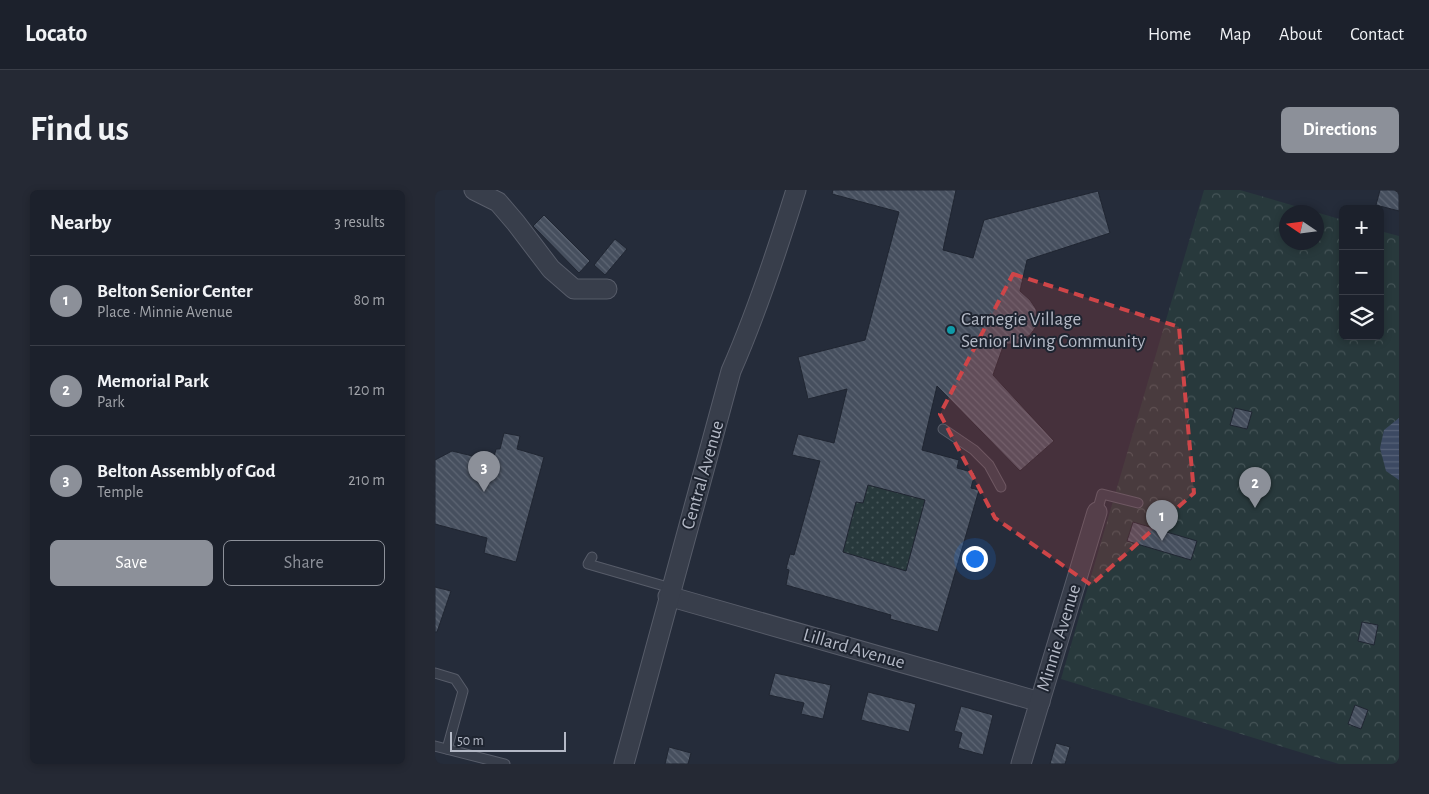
<!DOCTYPE html>
<meta charset="utf-8">
<style>
:root{--surface:#1c212c;--page:#252934;--text:#f1f3f6;--muted:#a0a3a9;--line:#3a3e48;--accent:#8c9099}
body{margin:0;font-family:"Alegreya Sans",sans-serif;background:var(--page);color:var(--text)}
.controls{position:absolute;right:15px;top:15px;display:grid;overflow:hidden;border-radius:8px;box-shadow:0 2px 8px #0003}
.controls button{width:45px;height:45px;display:grid;place-items:center;padding:0;border:0;border-bottom:1px solid var(--line);background:var(--surface);color:var(--text);font:25px sans-serif}
.compass{position:absolute;left:844px;top:15px;width:45px;height:45px;border-radius:50%;background:var(--surface);box-shadow:0 2px 8px #0003;rotate:283deg}
.scale{position:absolute;left:15px;bottom:12px;width:116px;box-sizing:border-box;padding-left:5px;border:2px solid #b4b9c6;border-top:0;font-size:14px;line-height:18px;white-space:nowrap;color:#b4b9c6;-webkit-text-stroke:4px #1e2430;paint-order:stroke}
.you{position:absolute;left:539px;top:368px;width:18px;height:18px;margin:-12px;border:4px solid #fff;border-radius:50%;background:#1a73e8;box-shadow:0 0 0 8px #1a73e833}
.badge{display:grid;place-items:center;width:32px;height:32px;border-radius:50%;background:var(--accent);color:#fff;font-size:16px;font-weight:700}
.pin{position:absolute;translate:-50% -41px;filter:drop-shadow(0 1px 2px #0008)}
.pin::after{content:'';position:absolute;top:26px;width:18px;height:15px;background:inherit;clip-path:polygon(0 0,100% 0,50% 100%)}
.list{margin:0;padding:0;list-style:none}
h2{display:flex;justify-content:space-between;align-items:center;height:65px;margin:0;padding:0 20px;font-size:21px}
h2 small{font-size:16px;font-weight:400;color:var(--muted)}
.list li{display:grid;grid-template-columns:32px 1fr auto;gap:15px;align-items:center;box-sizing:border-box;height:90px;padding:0 20px;border-top:1px solid var(--line)}
.list b{display:block;font-size:19px;white-space:nowrap}
.list p{margin:0;font-size:16px;white-space:nowrap;color:var(--muted)}
.list em{font-size:16px;font-style:normal;color:var(--muted)}
.actions{display:flex;gap:10px;padding:15px 20px}
.actions a{flex:1;padding:11px 0;border:1px solid var(--accent);border-radius:8px;text-align:center;font-size:18px;color:var(--accent)}
.actions .main{background:var(--accent);color:#fff}
.icon{flex:none;width:28px;height:28px;fill:none;stroke:currentColor;stroke-width:2;stroke-linecap:round;stroke-linejoin:round}
.map{position:relative;flex:none;width:964px;height:574px;overflow:hidden;border-radius:8px}
header{display:flex;align-items:center;gap:30px;box-sizing:border-box;height:70px;padding:0 25px;background:var(--surface);border-bottom:1px solid var(--line)}
header strong{font-size:24px}
nav{display:flex;gap:28px;margin-inline-start:auto;font-size:18px}
.intro{display:flex;align-items:center;justify-content:space-between;box-sizing:border-box;height:120px;padding:0 30px}
h1{margin:0;font-size:35px}
.button{padding:12px 22px;border-radius:8px;background:var(--accent);color:#fff;font-size:18px;font-weight:700}
main{display:flex;gap:30px;padding:0 30px}
aside{flex:1;background:var(--surface);border-radius:8px;box-shadow:0 2px 8px #0003}
.map>svg:first-child{display:block}
.park{fill:url(#park-crowns);fill-rule:evenodd}
.garden{fill:url(#garden-dots)}
.water{fill:url(#water-rules)}
.building{fill:url(#building-back-hatch);stroke:#202632;fill-rule:evenodd}
.lines{fill:none;stroke-linecap:round;stroke-linejoin:round}
.lane-casing{stroke:#575c69;stroke-width:11}
.street-casing{stroke:#575c69;stroke-width:21}
.lane{stroke:#383e4b;stroke-width:9}
.street{stroke:#383e4b;stroke-width:19}
.marked{fill:#cf4548;fill-opacity:0.2;stroke:#cf4548;stroke-width:4;stroke-dasharray:10 6;stroke-linejoin:round}
.culture-dot{fill:#0f9aa8;stroke:#1e2430;stroke-width:2}
.labels{text-anchor:middle;dominant-baseline:central;stroke-width:4;stroke-linejoin:round;paint-order:stroke}
.poi-label{font-size:19px;fill:#b4b9c6;stroke:#1e2430;text-anchor:start}
.street-label{font-size:19px;fill:#b4b9c6;stroke:#1e2430}
</style>
<header>
<strong>Locato</strong>
<nav><a>Home</a><a>Map</a><a>About</a><a>Contact</a></nav>
</header>
<div class="intro"><h1>Find us</h1><a class="button">Directions</a></div>
<main>
<aside>
<h2>Nearby<small>3 results</small></h2>
<ul class="list">
<li><span class="badge">1</span><div><b>Belton Senior Center</b><p>Place · Minnie Avenue</p></div><em>80 m</em></li>
<li><span class="badge">2</span><div><b>Memorial Park</b><p>Park</p></div><em>120 m</em></li>
<li><span class="badge">3</span><div><b>Belton Assembly of God</b><p>Temple</p></div><em>210 m</em></li>
</ul>
<div class="actions"><a class="main">Save</a><a>Share</a></div>
</aside>
<div class="map">
<svg width="964" height="574" viewBox="0 0 964 574">
<defs>
<pattern id="park-crowns" width="20" height="18" patternUnits="userSpaceOnUse" patternTransform="scale(1.25)"><rect width="20" height="18" fill="#28393c"/><path d="M2 6a3 3 0 1 1 6 0M12 15a3 3 0 1 1 6 0" fill="none" stroke="#455457"/></pattern>
<pattern id="garden-dots" width="8" height="8" patternUnits="userSpaceOnUse" patternTransform="scale(1.25)"><rect width="8" height="8" fill="#28393c"/><path d="M2 2h.1M6 6h.1" fill="none" stroke="#455457" stroke-width="1.8" stroke-linecap="round"/></pattern>
<pattern id="water-rules" width="6" height="5" patternUnits="userSpaceOnUse" patternTransform="scale(1.25)"><rect width="6" height="5" fill="#3c4962"/><path d="M0 2.5h6" fill="none" stroke="#566177"/></pattern>
<pattern id="building-back-hatch" width="6" height="6" patternUnits="userSpaceOnUse" patternTransform="scale(1.25)"><rect width="6" height="6" fill="#464f5e"/><path d="M-1 5l2 2M0 0l6 6M5-1l2 2" fill="none" stroke="#5e6674"/></pattern>
</defs>
<rect width="100%" height="100%" fill="#252c3a"/>
<path class="park" d="M769 0H805L908 30V146H945V41L964 46V574H904L626 489ZM852 22H882V52H852Z"/>
<polygon class="garden" points="433,295 490,310 471,381 408,362 421,312 428,313"/>
<polygon class="water" points="964,228 964,290 951,281 945,258 949,240"/>
<g class="building">
<path d="M398 0H521L508 60 538 68 549 30 663 1 675 43 592 70 585 101 595 110 601 119 603 134 595 145 582 154H569L558 185 619 251 585 281 502 196 487 260 524 270 522 278 540 283 536 298 544 300 503 442 455 429 456 425 351 395 354 380 351 379 355 364 359 365 385 271 357 265 363 244 399 253 412 199 373 209 363 167 430 150 464 22 397 4ZM433 295 490 310 471 381 408 362 421 312 428 313Z"/>
<polygon points="945,0 964,0 964,21 941,15"/>
<polygon points="109,25 155,71 144,83 98,36"/>
<polygon points="180,49 192,59 170,85 159,75"/>
<polygon points="800,218 817,222 812,239 795,235"/>
<polygon points="69,243 85,246 82,259 109,267 81,372 49,363 52,348 0,334 0,270 17,261 58,271 61,259 65,259"/>
<polygon points="698,332 762,351 756,370 692,351"/>
<polygon points="0,397 16,401 2,442 0,442"/>
<polygon points="927,432 943,435 939,455 923,451"/>
<polygon points="340,483 396,495 388,529 366,524 369,513 334,505"/>
<polygon points="433,502 481,514 474,542 426,530"/>
<polygon points="920,515 933,520 926,539 913,534"/>
<polygon points="526,516 558,525 548,565 523,558 527,543 519,541"/>
<polygon points="621,553 635,557 630,574 615,574"/>
<polygon points="234,557 256,563 253,574 230,574"/>
</g>
<g class="lines">
<defs>
<g id="lane">
<polyline points="508,239 539,260 554,275 566,297"/>
<polyline points="662,322 667,304 703,313"/>
<polyline points="157,367 153,374 236,398"/>
<polyline points="0,483 20,489 28,501 12,559"/>
<polyline points="0,556 70,574"/>
</g>
<g id="street">
<polyline points="39,0 63,12 81,33 116,79 139,99 172,99"/>
<polyline points="233,406 605,512"/>
<path d="M189 574 296 181C322 122 342 61 361 0"/>
<polyline points="586,574 662,322"/>
</g>
</defs>
<use href="#lane" class="lane-casing"/>
<use href="#street" class="street-casing"/>
<use href="#lane" class="lane"/>
<use href="#street" class="street"/>
</g>
<path class="marked" d="M578 84 744 137 759 303 656 395 560 328 505 224Z"/>
<circle class="culture-dot" cx="516" cy="140" r="5"/>
<g class="labels">
<g class="poi-label">
<text x="526" y="129">Carnegie Village<tspan x="526" dy="22">Senior Living Community</tspan></text>
</g>
<g class="street-label">
<text transform="translate(268 285) rotate(-74)">Central Avenue</text>
<text transform="translate(624 448) rotate(-73)">Minnie Avenue</text>
<text transform="translate(419 459) rotate(16)">Lillard Avenue</text>
</g>
</g>
</svg>
<div class="controls">
<button>+</button>
<button>−</button>
<button><svg class="icon" aria-label="layers" viewBox="0 0 24 24"><path d="M12 4l9 5-9 5-9-5zM3 14l9 5 9-5"/></svg></button>
</div>
<svg class="compass" viewBox="-18 -18 36 36"><path d="M0-13l5 13h-10z" fill="#e53935"/><path d="M0 13l5-13h-10z" fill="#a0a3a9"/></svg>
<div class="scale">50 m</div>
<div class="you"></div>
<div class="pin badge" style="left:727px;top:351px">1</div>
<div class="pin badge" style="left:820px;top:318px">2</div>
<div class="pin badge" style="left:49px;top:302px">3</div>
</div>
</main>
